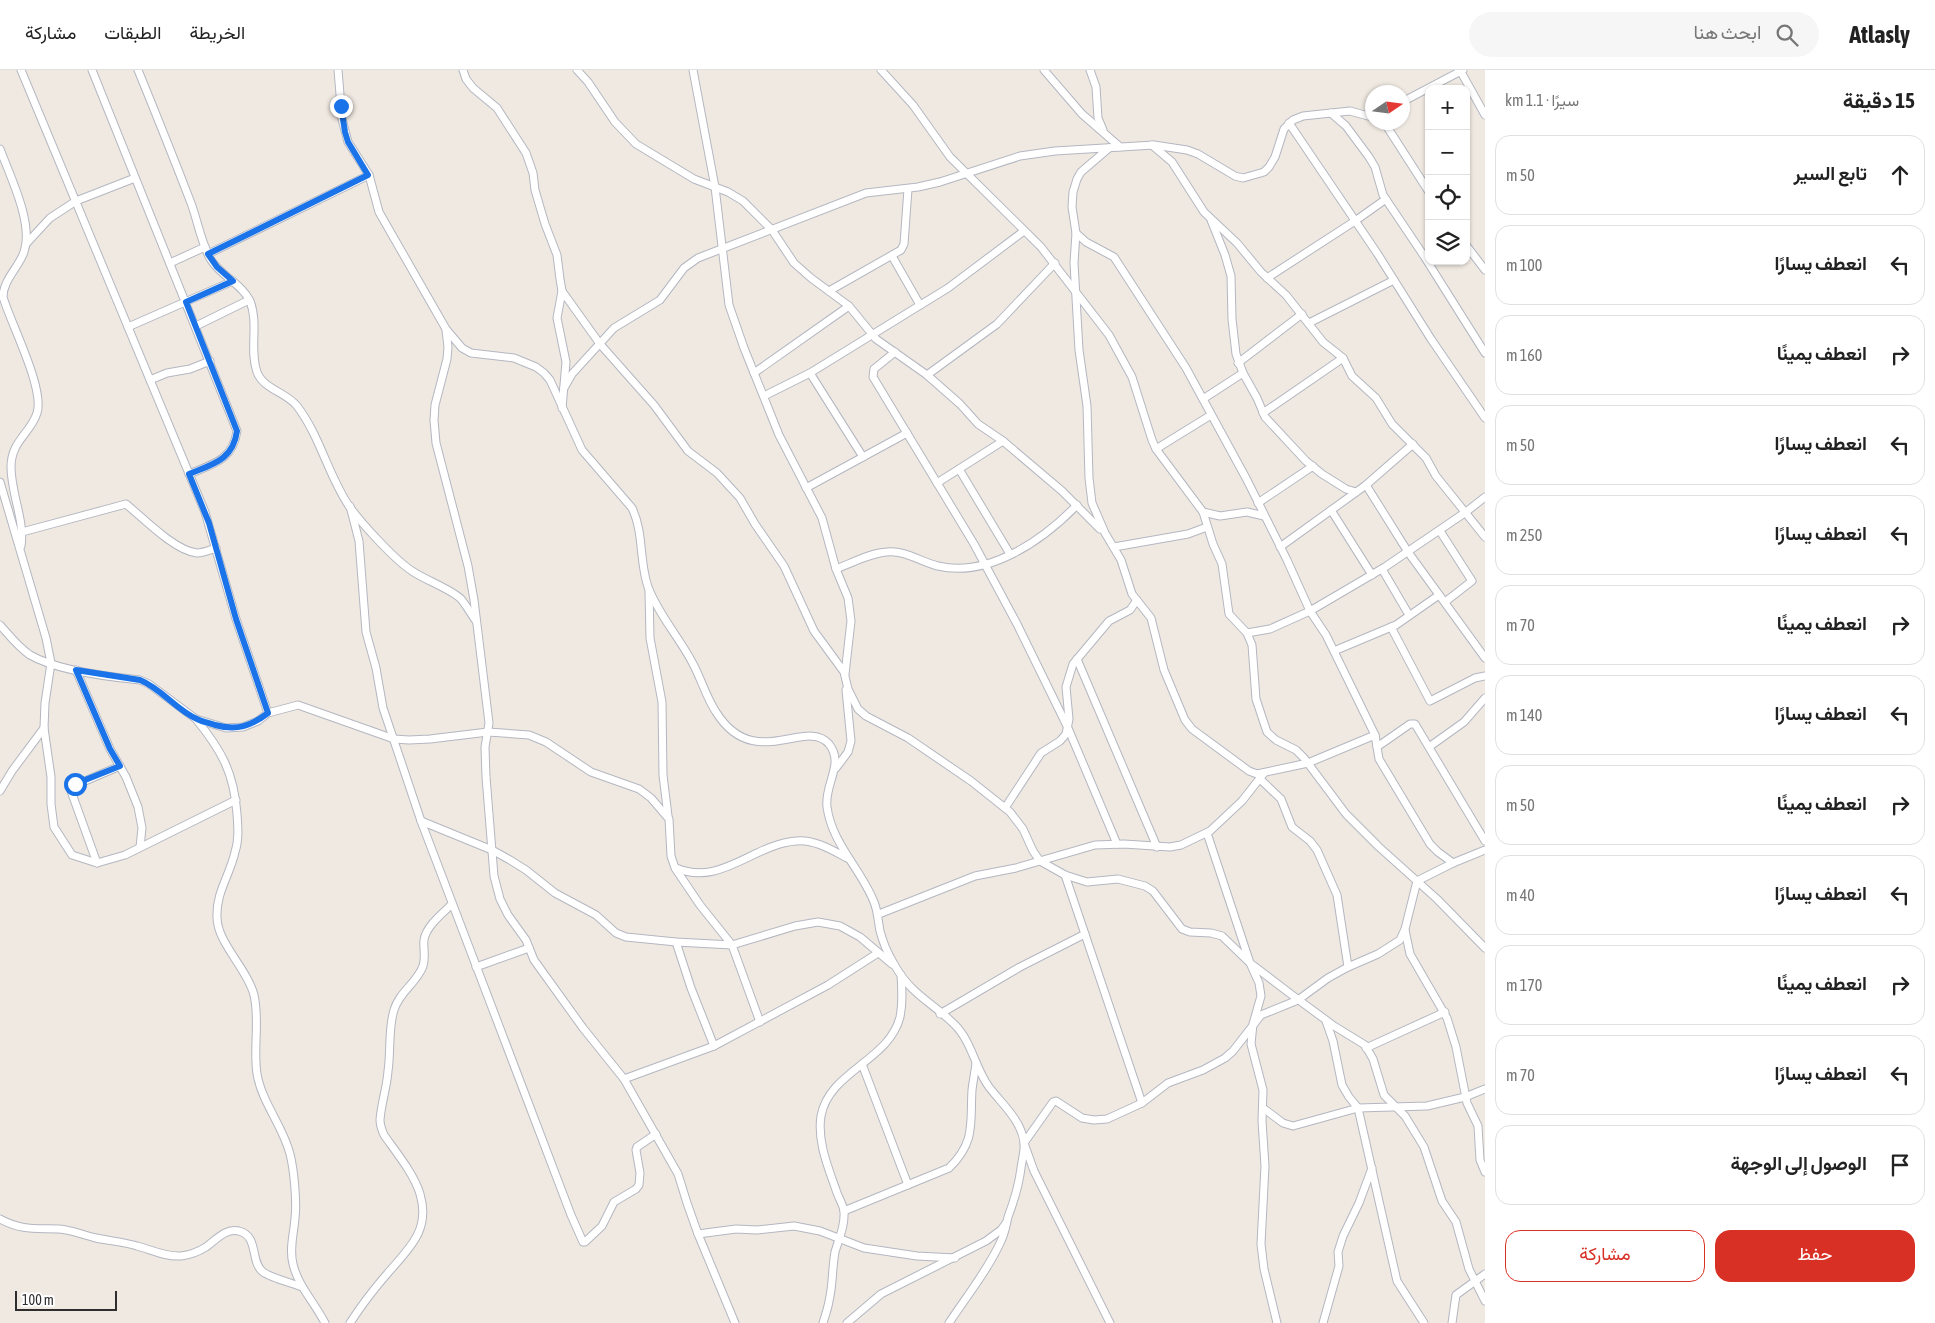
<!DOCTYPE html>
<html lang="ar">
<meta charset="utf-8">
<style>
:root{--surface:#fff;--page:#f6f6f6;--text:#222;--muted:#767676;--line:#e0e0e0;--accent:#d93025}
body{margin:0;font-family:"Asap Condensed",Vazirmatn,sans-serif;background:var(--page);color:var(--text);direction:rtl}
.controls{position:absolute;right:15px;top:15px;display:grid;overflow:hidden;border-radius:10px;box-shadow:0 1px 4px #0004}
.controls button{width:45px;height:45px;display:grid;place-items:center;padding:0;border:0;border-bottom:1px solid var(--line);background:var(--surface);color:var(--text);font:25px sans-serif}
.compass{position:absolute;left:1365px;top:15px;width:45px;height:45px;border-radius:50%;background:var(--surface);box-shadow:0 1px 4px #0004;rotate:77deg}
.scale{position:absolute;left:15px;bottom:12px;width:102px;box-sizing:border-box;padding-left:5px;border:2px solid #2e2e2e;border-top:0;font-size:14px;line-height:18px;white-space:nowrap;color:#2e2e2e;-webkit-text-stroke:4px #fff;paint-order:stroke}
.stop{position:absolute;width:15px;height:15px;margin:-11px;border:4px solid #1a73e8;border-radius:50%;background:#fff}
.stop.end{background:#1a73e8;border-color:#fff;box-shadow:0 1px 5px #0008}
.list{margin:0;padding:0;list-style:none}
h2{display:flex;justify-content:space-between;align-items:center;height:65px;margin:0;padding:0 20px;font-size:21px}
h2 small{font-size:16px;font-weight:400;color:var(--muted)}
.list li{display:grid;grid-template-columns:32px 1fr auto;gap:15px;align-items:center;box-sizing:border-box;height:80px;margin:0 10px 10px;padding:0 10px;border:1px solid var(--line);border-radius:15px}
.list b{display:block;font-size:19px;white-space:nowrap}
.list em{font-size:16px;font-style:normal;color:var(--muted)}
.actions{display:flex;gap:10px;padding:15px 20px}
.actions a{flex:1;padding:11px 0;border:1px solid var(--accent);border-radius:15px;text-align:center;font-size:18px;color:var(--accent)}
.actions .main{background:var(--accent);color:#fff}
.icon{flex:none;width:28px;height:28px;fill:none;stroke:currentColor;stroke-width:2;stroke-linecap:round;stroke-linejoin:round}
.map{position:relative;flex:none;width:1485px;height:1253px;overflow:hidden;direction:ltr}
header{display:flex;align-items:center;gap:30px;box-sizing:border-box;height:70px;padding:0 25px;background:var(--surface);border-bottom:1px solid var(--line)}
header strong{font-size:24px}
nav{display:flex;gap:28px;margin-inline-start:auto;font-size:18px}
.search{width:350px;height:45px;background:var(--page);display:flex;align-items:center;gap:12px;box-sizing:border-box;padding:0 18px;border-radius:28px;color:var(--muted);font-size:19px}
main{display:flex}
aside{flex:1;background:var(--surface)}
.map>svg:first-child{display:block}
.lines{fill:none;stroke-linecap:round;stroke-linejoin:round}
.minor-casing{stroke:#b4b7c1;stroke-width:9}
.minor{stroke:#fff;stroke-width:7}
.route{stroke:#1a73e8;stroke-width:6}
</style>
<header>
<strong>Atlasly</strong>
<div class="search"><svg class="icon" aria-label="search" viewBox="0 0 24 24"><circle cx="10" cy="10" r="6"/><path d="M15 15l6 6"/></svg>ابحث هنا</div>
<nav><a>الخريطة</a><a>الطبقات</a><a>مشاركة</a></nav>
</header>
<main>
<aside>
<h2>15 دقيقة<small>سيرًا · 1.1 km</small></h2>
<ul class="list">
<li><svg class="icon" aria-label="ahead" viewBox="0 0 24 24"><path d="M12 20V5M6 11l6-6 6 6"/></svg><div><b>تابع السير</b></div><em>50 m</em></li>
<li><svg class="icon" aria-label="left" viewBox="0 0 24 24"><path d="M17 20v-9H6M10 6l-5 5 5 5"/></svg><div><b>انعطف يسارًا</b></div><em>100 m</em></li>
<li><svg class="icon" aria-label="right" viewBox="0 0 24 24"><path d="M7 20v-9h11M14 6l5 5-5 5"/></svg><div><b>انعطف يمينًا</b></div><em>160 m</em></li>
<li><svg class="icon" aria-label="left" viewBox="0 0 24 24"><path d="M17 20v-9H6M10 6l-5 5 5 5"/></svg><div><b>انعطف يسارًا</b></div><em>50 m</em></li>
<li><svg class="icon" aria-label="left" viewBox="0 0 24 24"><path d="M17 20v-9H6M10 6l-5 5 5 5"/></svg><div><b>انعطف يسارًا</b></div><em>250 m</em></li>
<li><svg class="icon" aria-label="right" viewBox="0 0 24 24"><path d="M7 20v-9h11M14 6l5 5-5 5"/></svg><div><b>انعطف يمينًا</b></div><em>70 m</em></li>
<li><svg class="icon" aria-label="left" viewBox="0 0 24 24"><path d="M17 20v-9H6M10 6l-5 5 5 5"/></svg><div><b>انعطف يسارًا</b></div><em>140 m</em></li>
<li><svg class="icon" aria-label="right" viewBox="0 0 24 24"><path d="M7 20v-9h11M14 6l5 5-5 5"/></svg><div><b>انعطف يمينًا</b></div><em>50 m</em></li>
<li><svg class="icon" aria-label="left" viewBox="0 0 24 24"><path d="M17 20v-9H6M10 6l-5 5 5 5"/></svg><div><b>انعطف يسارًا</b></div><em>40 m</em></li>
<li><svg class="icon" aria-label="right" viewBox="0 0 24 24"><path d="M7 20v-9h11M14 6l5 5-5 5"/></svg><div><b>انعطف يمينًا</b></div><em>170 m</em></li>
<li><svg class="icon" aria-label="left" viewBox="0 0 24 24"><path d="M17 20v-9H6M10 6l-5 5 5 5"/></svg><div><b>انعطف يسارًا</b></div><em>70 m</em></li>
<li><svg class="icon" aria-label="arrive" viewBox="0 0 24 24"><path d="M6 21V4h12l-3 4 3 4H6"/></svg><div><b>الوصول إلى الوجهة</b></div></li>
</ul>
<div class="actions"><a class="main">حفظ</a><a>مشاركة</a></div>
</aside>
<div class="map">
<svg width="1485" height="1253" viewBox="0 0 1485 1253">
<rect width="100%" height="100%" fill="#efe9e1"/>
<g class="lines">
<defs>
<g id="minor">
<polyline points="21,0 205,442 236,549 268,643"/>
<path d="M92 0 237 361C233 390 213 394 189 404"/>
<path d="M138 0C156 44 174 89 191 133 198 152 201 173 211 190 221 206 242 214 250 231 259 254 249 280 257 302 263 319 286 322 297 336 320 366 328 405 349 436 361 453 395 490 412 501 425 510 451 519 461 529 466 535 471 544 476 551"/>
<path d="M338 0 342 49 348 72 369 105 379 142 446 259 462 278 471 283 514 288 536 297 544 303 550 310 582 380 632 438C644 463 639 491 648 517 658 544 679 567 692 592 701 608 706 627 716 642 754 703 806 647 829 674 845 694 824 714 827 737 832 774 861 799 874 832 878 842 878 851 880 861 883 873 888 884 894 894 910 924 933 933 955 955 972 972 975 998 989 1017 1002 1034 1021 1050 1024 1072 1025 1080 1022 1090 1021 1098 1019 1115 1014 1131 1008 1147 1006 1155 1005 1163 1001 1171 988 1200 966 1227 949 1253"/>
<polyline points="463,0 466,9 473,18 497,38 526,83 533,103 535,120 545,154 557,185 560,209 562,221 557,248 566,292 562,338"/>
<polyline points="577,0 588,12 615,52 636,74 694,109 728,122 743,131 772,160 794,193 811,208 849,236 876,269 927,305 960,334 978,354 1003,371 1062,421 1100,459"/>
<polyline points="693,0 715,117 729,235 744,278 779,365 822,448 836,499 848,528 851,551 845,604"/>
<polyline points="881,0 913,35 950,87 1041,177 1109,265 1132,307 1152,370 1156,379 1203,442 1213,474 1222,494 1229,544 1247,563 1252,575 1256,629 1267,662 1276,670 1296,680 1304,688 1346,744 1379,777 1437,829 1485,878"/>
<polyline points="1044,0 1082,44 1120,77"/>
<polyline points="1090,0 1096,17 1098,48 1103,60"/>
<polyline points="1461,2 1485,45"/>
<polyline points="1402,32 1463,0"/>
<polyline points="1331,43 1346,56 1369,87 1375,97 1383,125 1424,186 1485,283"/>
<polyline points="1384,52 1429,122"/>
<polyline points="1289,53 1377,183 1431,269 1485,348"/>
<polyline points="1152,75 1172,92 1204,142 1237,173 1261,202 1286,225 1323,272 1343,288 1352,306 1376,328 1392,354 1426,388 1436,406 1485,467"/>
<polyline points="1109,78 1081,102 1077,109 1073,122 1072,137 1076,163 1086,172 1114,187 1186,298 1247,410 1287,490 1310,541 1326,565 1375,665 1379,689 1430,774 1438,782 1453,793"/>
<path d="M0 79C10 106 34 154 24 182 19 197 3 210 3 227 11 254 45 319 37 343 31 363 11 371 11 397 11 424 25 450 21 476"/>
<polyline points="1211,150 1225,185 1231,206 1232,249 1236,284 1243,303 1257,328 1265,347 1306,391 1322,404 1346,419 1356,422"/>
<polyline points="1076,163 1074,193 1079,280 1087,336 1089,408 1092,433 1105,463 1121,490 1132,524 1151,548 1164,600 1185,650 1192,659 1249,701 1257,704 1308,693 1375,665"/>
<polyline points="26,174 50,148 76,131 135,108"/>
<polyline points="1466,175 1485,200"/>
<polyline points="208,184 369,105"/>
<polyline points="892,186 920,235"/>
<polyline points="170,193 205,177"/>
<polyline points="1267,208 1355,151 1386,129"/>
<polyline points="562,221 600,274 654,335 688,381 717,403 740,428 755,454 784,496 814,561 844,602 848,619 858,639 866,646 908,668 971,711 1010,742 1023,759 1033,781 1040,791 1065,805 1087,812 1118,809 1145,816 1153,821 1182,859 1190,862 1211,863 1222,866 1250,893 1292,925 1334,956 1365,975 1373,989 1384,1025 1405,1046 1424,1077 1442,1131 1456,1152 1469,1199 1485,1231"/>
<polyline points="829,221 901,180 904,174 908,119"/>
<polyline points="1309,253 1394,210"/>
<polyline points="196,256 249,230"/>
<polyline points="128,257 233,211"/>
<polyline points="446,260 448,277 447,289 435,335 434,350 436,373 468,496 474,530 489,653 485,677 486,707 494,806 500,829 508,845 526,870 534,890 583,958 624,1009 678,1104 687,1133 698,1164 735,1253"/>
<polyline points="895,282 874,299 873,307 974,474 1017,554 1068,658 1117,774"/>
<polyline points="1238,293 1302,244"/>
<polyline points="754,303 849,236"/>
<polyline points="810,303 863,387"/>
<polyline points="927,305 997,254 1055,193"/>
<polyline points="150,310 167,303 190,299 210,291"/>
<polyline points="564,318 572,304 614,258 660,230 684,198 698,188 866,123 918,117 940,112 1020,86 1055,81 1154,75 1187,80 1198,84 1235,106 1243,108 1264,102 1269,97 1275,87 1284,59 1293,50 1303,46 1350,41 1372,47"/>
<polyline points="764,326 810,303 948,218 1024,161"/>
<polyline points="1203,329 1243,303"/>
<polyline points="1263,343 1343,288"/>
<polyline points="1156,379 1211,345"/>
<polyline points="959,399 1010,484"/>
<polyline points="0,412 46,568 51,593 45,633 44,658 51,707 51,734 54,757 72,785 97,793 125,785 236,730"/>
<polyline points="937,413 1003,371"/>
<polyline points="1366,415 1408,482 1485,588"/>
<polyline points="806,418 907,363"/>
<polyline points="1258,433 1313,396"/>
<polyline points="350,436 359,471 366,562 376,598 383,638 421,751 571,1145 583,1172 585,1172 602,1156 614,1132 636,1119 639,1115 640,1103 636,1080 637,1077 656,1064"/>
<polyline points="1331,440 1372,505"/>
<polyline points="1203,442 1220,446 1247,442 1264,446"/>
<polyline points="1440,461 1472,511 1445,532"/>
<path d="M22 462 126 434C143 448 175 481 197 483 203 483 210 480 216 478"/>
<polyline points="1114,477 1188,464 1207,457"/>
<polyline points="1280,477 1366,415 1413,374"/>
<path d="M836 499C852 493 870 483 887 482 905 480 921 492 938 496 989 508 1043 470 1077 435"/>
<polyline points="1382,499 1409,545"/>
<polyline points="649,521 650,568 662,632 663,705 668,746"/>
<path d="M0 555C9 565 18 577 30 585 56 600 109 607 140 610L149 614 196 649 226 658 243 657 258 651 268 643 298 635 394 669 409 670 430 669 488 662 529 665 546 672 591 702 639 719 651 728 669 749 671 786 675 798 700 835 732 875 760 952"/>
<polyline points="1391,557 1430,631 1475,608 1485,606"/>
<polyline points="1247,563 1270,559 1310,541 1385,497 1466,442 1485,427"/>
<polyline points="1334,581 1396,555 1439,525"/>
<polyline points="1077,589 1157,777"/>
<polyline points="76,600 110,679 126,707 138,737 142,758 140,777"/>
<path d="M196 649C222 681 234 703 237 744 238 757 239 770 235 782 230 805 216 822 217 847 217 873 247 898 254 925 260 951 253 978 257 1004 262 1033 283 1056 290 1084 294 1100 297 1132 295 1148 294 1163 289 1179 293 1194 298 1216 315 1233 325 1253"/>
<polyline points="1377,677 1410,654 1415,654 1485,771"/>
<polyline points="1429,677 1464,652 1485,628"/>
<polyline points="836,698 848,682 851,671 846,620"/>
<polyline points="1260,709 1281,729 1292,757 1310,771 1317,780 1337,825 1348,897"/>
<polyline points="0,721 12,701 44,658"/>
<polyline points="1005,738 1041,683 1060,671 1066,664 1069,649 1066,617 1073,594 1109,551 1130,540 1137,530"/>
<polyline points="421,751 492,780 510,790 526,800 555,823 596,845 616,863 626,867 676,872 732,875 795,856 818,852 840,856 860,867 892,894"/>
<polyline points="1207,763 1250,893 1259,913 1261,926 1253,954 1251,974 1263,1020 1262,1051 1265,1096 1261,1174 1264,1199 1277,1253"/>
<polyline points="97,793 71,721 71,717 120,696"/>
<path d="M676 798C720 817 754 774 796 771 814 769 832 780 847 788"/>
<polyline points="1065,805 1142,1033"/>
<polyline points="879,844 975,806 1016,798 1095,775 1124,774 1170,777 1181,775 1210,761 1242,731 1264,703"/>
<polyline points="1405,860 1410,884 1447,948 1456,977 1467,1033 1478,1056 1480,1090 1485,1102"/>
<polyline points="676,872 691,918 714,976"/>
<polyline points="476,897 529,878"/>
<polyline points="940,944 1020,897 1085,864"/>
<polyline points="1326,951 1333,971 1342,1015 1349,1027 1358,1038 1397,1211 1424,1253"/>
<polyline points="1366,978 1445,942"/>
<polyline points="862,994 908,1115"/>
<polyline points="624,1009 714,976 828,915 878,883"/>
<polyline points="1263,1038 1283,1053 1293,1056 1358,1038 1427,1036 1465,1027 1485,1019"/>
<path d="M844 1141 949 1098C976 1072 970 1053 972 1020 973 1011 975 1002 976 993"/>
<path d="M0 1149C23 1161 35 1158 59 1159 72 1160 83 1165 96 1168 110 1171 124 1172 137 1176 152 1180 166 1187 181 1186 190 1185 198 1182 206 1177 216 1170 225 1158 239 1161 259 1166 250 1192 263 1202 271 1208 292 1213 302 1217"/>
<polyline points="698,1164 736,1159 757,1160 794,1156 820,1161 864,1178 917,1186 955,1188"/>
<path d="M350 1253C361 1236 373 1220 387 1204 408 1179 431 1161 420 1124 414 1104 396 1082 384 1065 382 1060 380 1056 380 1050 381 1034 387 1017 388 1001 391 981 388 959 394 940 399 922 417 913 423 896 426 887 423 878 424 870 426 856 443 843 452 834"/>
<path d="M823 1253C825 1246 828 1238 829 1231 833 1215 832 1198 835 1182 839 1168 845 1156 844 1141 843 1134 838 1127 836 1120 828 1097 817 1071 821 1046 829 1001 889 991 900 947 903 932 902 919 901 905"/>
<polyline points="847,1253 881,1224 986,1171 1001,1160 1006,1153"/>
<polyline points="1110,1253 1034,1101 1024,1073 1053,1032 1056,1031 1082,1048 1094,1050 1107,1049 1142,1033 1168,1013 1203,1000 1225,988 1233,981 1261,945 1298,930 1328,908 1348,897 1378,884 1400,870 1405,859 1417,811 1453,793 1485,780"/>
<polyline points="1323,1253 1339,1196 1338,1182 1343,1166 1359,1133 1372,1098"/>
<polyline points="1452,1253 1456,1225 1485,1204"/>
</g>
</defs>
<use href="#minor" class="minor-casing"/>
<use href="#minor" class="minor"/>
</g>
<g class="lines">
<path class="route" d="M75 714 120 696 110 679 76 600 140 610C162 619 176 640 197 649 203 652 209 653 215 655 237 661 251 656 268 643L236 549 209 453 189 404C213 394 233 390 237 361L186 232 233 211 217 197 208 184 368 105 348 72 345 62 341 36"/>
</g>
</svg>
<div class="controls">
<button>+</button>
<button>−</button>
<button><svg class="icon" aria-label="locate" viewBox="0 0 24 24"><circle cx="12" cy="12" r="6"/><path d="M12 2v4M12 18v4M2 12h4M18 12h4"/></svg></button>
<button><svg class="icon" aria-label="layers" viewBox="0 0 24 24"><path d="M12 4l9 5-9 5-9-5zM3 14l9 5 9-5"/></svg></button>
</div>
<svg class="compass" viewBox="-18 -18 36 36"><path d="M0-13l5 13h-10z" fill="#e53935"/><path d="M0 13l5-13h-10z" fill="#767676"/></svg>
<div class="scale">100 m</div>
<div class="stop" style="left:75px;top:714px"></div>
<div class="stop end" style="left:341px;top:36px"></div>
</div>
</main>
